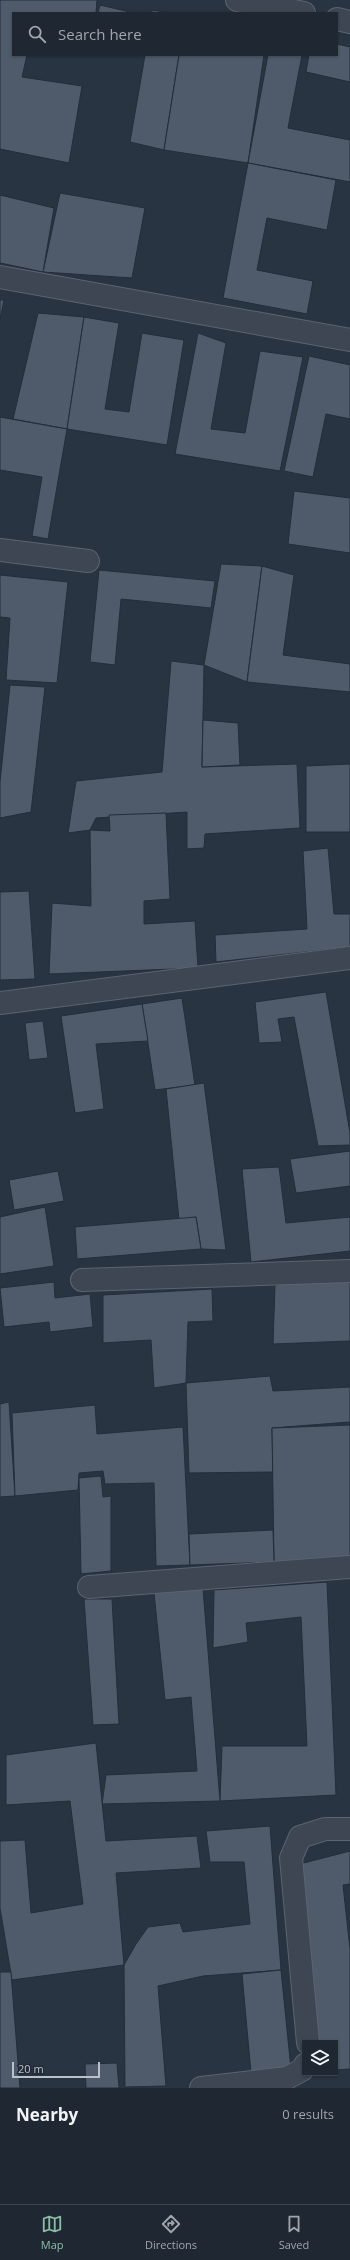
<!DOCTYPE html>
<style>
:root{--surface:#1f2732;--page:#2c333e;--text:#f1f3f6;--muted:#a1a5ac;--line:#3c444d;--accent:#8abfa5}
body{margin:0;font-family:"Open Sans",sans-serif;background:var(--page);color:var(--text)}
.controls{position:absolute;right:12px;bottom:12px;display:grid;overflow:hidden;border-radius:0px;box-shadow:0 1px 3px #0004}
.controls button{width:36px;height:36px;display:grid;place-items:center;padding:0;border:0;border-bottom:1px solid var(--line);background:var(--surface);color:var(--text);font:20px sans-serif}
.scale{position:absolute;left:12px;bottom:10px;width:88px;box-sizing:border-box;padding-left:4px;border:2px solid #bac1cb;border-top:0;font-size:11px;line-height:14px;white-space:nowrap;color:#bac1cb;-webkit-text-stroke:3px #222a37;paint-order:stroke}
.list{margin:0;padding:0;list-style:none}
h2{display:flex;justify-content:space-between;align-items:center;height:52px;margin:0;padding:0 16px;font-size:17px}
h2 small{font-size:13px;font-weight:400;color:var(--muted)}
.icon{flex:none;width:22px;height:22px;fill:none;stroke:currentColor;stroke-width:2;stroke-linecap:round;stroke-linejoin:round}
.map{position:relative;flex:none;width:350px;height:2088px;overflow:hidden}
.search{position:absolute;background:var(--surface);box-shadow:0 1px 3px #0004;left:12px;right:12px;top:12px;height:44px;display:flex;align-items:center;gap:10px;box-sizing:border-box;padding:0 14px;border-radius:0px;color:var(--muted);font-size:15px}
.sheet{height:116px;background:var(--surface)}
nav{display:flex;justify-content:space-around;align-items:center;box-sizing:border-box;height:56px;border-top:1px solid var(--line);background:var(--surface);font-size:11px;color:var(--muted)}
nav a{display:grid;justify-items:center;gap:2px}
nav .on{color:var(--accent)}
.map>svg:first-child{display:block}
.building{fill:#4f5b6a;stroke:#242d39}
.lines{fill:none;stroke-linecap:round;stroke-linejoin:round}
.street-casing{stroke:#5b646f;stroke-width:24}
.street{stroke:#3d4652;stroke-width:22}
</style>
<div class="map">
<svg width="350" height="2088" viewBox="0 0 350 2088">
<rect width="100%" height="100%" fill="#293442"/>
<g class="building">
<polygon points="0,0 97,0 96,13 13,13 13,55 27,55 22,77 82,86 69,163 0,149"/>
<polygon points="100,5 134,13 98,13"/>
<polygon points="152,10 170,13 152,13"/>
<polygon points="337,44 350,47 350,82 306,72 309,55 337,55"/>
<polygon points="145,55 179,55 164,150 130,142"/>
<polygon points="179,55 264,55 248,163 164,150"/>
<polygon points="268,55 302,55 288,128 350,140 350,182 248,163"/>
<polygon points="248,163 336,180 327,230 267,218 257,270 313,281 307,314 223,298"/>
<polygon points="60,193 145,208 132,278 43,272"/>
<polygon points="0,195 54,208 43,272 0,263"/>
<polygon points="0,300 4,300 0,320"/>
<polygon points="38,313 84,317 67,429 13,419"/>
<polygon points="84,317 119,323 105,409 129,412 142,333 184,340 167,445 67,429"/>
<polygon points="198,333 226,343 211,429 245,433 260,351 303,357 280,471 175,454"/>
<polygon points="309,356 350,365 350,419 326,414 313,477 284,471"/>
<polygon points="0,417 67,429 48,539 32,536 42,477 0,470"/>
<polygon points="294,491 350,498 350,553 288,544"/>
<polygon points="221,564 262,566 247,682 204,665"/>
<polygon points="262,566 294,575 283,655 350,664 350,692 247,682"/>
<polygon points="99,570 215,581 211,608 121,599 115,665 90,662"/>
<polygon points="0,575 68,582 57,683 6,680 10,618 0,617"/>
<polygon points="171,661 204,665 202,767 297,764 300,828 205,834 204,848 187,849 187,812 96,818 90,830 68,833 76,781 162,772"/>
<polygon points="10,685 45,687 31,812 0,818 0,782"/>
<polygon points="203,720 238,723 240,765 202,767"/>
<polygon points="350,764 350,832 306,832 306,766"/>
<polygon points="166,813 170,899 144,901 144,924 195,921 198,968 49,974 52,903 91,906 90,830 110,831 109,815"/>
<polygon points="328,848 334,914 350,914 350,947 216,962 215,935 307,929 303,851"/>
<polygon points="29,891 35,979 0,980 0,892"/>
<polygon points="326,992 350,1133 350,1145 318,1146 294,1017 278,1019 282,1042 259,1043 255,1002"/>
<polygon points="182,998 195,1085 155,1090 142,1004"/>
<polygon points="142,1004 148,1041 96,1044 104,1109 75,1113 61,1016"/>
<polygon points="43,1021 48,1058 29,1060 25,1023"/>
<polygon points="204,1083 226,1250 201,1249 196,1217 179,1220 166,1089"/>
<polygon points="350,1151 350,1186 296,1193 290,1159"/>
<polygon points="279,1167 286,1223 350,1217 350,1251 251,1262 242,1169"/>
<polygon points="58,1171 64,1201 14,1210 9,1180"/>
<polygon points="45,1207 54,1266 0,1274 0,1217"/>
<polygon points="196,1217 201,1249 77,1259 75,1227"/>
<polygon points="350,1278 350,1341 273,1344 275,1285"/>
<polygon points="54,1282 55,1298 90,1294 93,1327 50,1332 49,1322 4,1327 0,1288"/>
<polygon points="212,1289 213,1321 188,1322 186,1383 154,1388 151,1340 103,1343 103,1295"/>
<polygon points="270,1376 273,1391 350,1387 350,1422 272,1428 273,1472 189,1473 186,1383"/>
<polygon points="9,1402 15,1496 0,1497 0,1404"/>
<polygon points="95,1405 97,1434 183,1427 190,1565 156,1566 154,1483 105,1484 103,1471 79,1473 78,1490 15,1496 12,1413"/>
<polygon points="350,1425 350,1556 274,1562 272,1428"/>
<polygon points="101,1476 103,1497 111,1496 111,1571 81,1574 79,1478"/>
<polygon points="273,1530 274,1562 190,1565 189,1534"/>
<polygon points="327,1582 336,1795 220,1801 222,1746 307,1746 301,1617 246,1623 248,1642 213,1648 214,1590"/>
<polygon points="203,1588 220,1801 102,1804 106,1775 197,1771 191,1697 165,1700 154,1593"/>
<polygon points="84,1599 112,1599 119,1724 93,1725"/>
<polygon points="96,1743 106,1841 197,1836 201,1868 116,1873 124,1965 12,1980 0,1908 0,1841 25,1840 31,1913 83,1904 70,1801 6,1805 6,1755"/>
<polygon points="270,1826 281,1970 203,1976 158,1986 166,2086 125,2087 124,1965 136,1944 148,1927 180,1923 183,1932 250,1924 244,1862 210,1862 206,1831"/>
<polygon points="350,1851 350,1884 343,1885 350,1949 350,2069 335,2070 335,2043 311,2043 296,1865"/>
<polygon points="281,1970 291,2069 251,2073 242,1974"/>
<polygon points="0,1972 11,1972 20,2088 0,2088"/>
<polygon points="117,2063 119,2088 86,2088 85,2064"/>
</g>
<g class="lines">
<defs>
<g id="street">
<polyline points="237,0 304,13"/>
<polyline points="337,19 350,22"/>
<polyline points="0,277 350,340"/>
<polyline points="0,550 88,561"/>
<polyline points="0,1003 350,958"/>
<polyline points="82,1280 350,1271"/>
<polyline points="89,1587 350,1567"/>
<polyline points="308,2043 291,1858 300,1837 325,1829 350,1829"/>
<polyline points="201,2088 287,2078 302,2070 305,2065"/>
</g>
</defs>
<use href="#street" class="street-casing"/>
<use href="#street" class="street"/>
</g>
</svg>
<div class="controls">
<button><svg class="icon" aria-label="layers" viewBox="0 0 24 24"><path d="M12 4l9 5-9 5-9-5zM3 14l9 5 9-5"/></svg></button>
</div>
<div class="scale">20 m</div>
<div class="search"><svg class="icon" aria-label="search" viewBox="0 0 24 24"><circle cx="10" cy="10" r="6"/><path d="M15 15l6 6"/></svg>Search here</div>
</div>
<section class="sheet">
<h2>Nearby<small>0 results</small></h2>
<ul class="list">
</ul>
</section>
<nav>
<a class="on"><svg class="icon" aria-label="map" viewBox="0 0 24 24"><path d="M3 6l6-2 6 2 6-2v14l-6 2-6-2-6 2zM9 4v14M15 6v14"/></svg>Map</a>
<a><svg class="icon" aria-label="directions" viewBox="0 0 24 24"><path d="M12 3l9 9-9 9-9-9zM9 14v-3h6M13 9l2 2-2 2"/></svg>Directions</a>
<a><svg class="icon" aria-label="saved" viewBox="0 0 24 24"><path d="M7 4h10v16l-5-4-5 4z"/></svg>Saved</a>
</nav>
